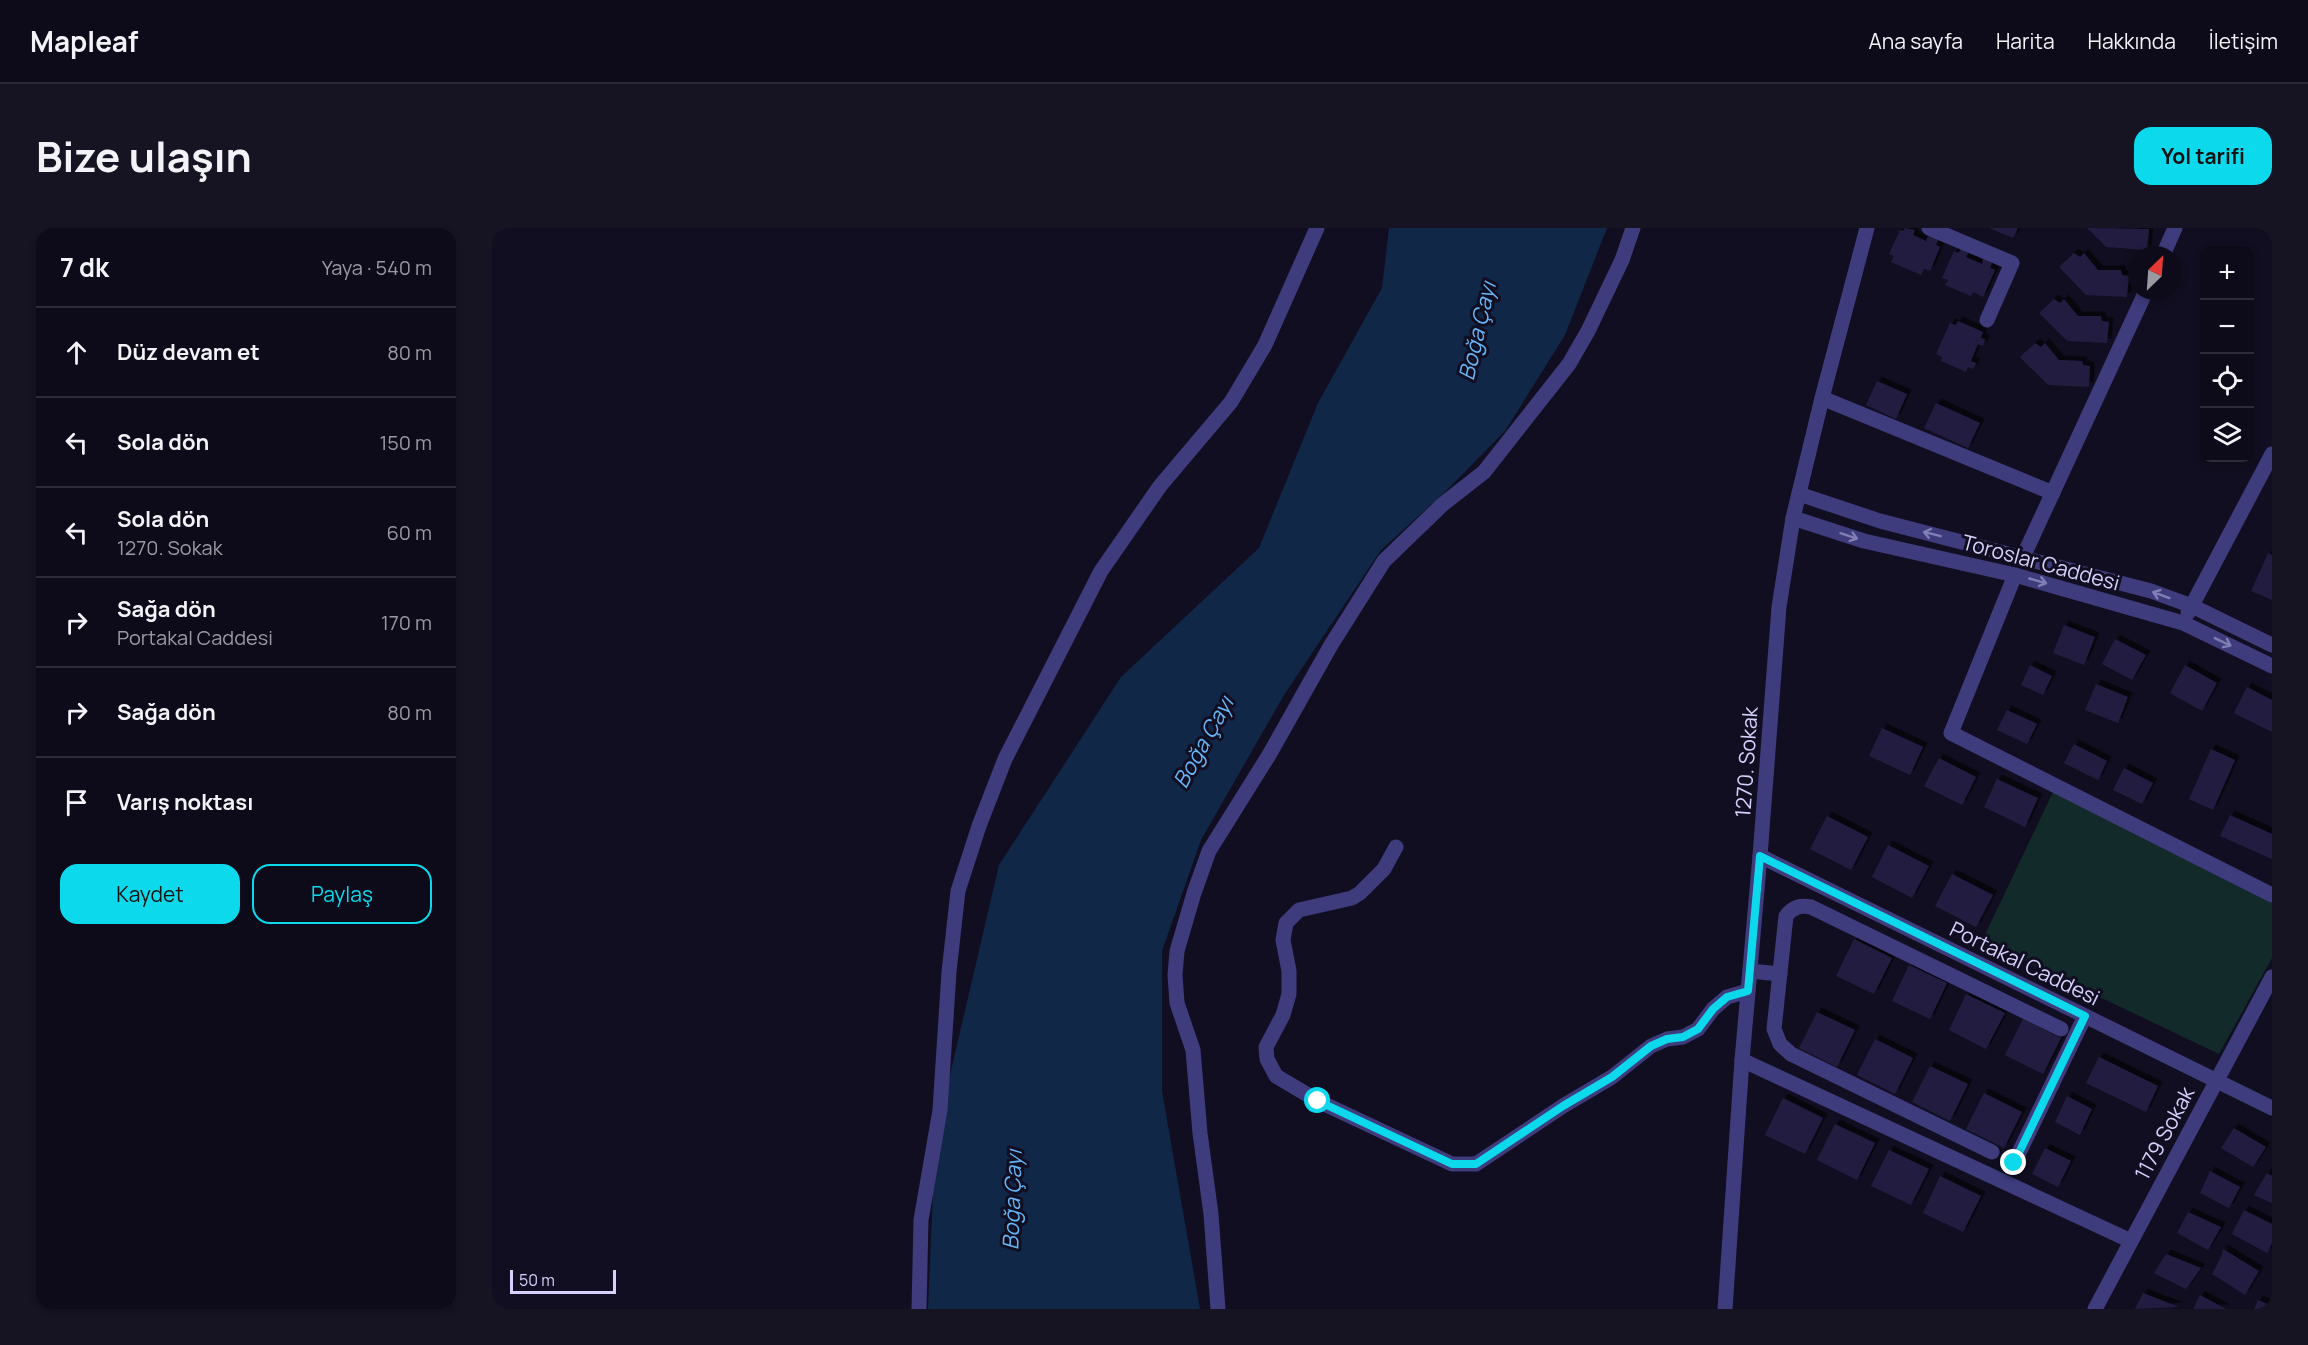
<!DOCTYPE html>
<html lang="tr">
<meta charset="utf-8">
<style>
:root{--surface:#0d0a19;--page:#161322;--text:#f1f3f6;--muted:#9a9aa2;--line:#2d2b38;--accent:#0dd9ec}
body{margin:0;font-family:Manrope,sans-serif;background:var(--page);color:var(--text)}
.controls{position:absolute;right:18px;top:18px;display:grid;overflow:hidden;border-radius:12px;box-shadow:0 3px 9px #0003}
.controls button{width:54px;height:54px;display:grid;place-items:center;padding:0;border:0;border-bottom:2px solid var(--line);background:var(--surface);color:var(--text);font:30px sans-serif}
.compass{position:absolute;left:1636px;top:18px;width:54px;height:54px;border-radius:50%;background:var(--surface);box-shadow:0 3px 9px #0003;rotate:25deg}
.scale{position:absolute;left:18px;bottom:15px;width:106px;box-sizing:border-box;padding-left:6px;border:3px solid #d5d1fc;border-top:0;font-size:16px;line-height:21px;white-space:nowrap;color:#d5d1fc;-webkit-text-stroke:4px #110e21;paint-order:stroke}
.stop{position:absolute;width:18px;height:18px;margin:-14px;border:4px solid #0dd9ec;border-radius:50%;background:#fff}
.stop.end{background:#0dd9ec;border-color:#fff;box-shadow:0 2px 6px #0008}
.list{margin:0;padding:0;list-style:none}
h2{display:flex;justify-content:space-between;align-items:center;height:78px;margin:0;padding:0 24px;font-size:26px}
h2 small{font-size:20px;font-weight:400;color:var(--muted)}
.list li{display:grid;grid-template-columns:39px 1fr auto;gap:18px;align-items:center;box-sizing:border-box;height:90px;padding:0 24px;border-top:2px solid var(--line)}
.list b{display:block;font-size:22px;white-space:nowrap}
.list p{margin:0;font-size:20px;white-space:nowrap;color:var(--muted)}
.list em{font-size:20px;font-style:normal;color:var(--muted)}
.actions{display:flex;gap:12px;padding:18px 24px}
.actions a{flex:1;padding:14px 0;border:2px solid var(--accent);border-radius:18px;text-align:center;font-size:21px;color:var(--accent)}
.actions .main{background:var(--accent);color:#111}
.icon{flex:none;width:33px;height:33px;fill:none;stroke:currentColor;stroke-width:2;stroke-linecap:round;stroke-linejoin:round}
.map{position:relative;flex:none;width:1780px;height:1081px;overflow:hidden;border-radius:18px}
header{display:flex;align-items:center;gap:36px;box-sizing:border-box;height:84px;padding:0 30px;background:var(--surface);border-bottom:2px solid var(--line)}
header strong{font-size:28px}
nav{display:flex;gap:33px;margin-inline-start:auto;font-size:21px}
.intro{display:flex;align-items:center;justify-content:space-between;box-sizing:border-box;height:144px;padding:0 36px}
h1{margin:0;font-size:42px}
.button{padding:15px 27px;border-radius:18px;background:var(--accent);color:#111;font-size:21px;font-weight:700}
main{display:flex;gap:36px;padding:0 36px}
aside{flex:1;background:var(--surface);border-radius:18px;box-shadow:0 3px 9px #0003}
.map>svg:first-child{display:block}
.green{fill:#122a29}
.water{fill:#112747}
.building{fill:#231c41;filter:url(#shadow)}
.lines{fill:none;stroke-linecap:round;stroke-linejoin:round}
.minor{stroke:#3e3c7d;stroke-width:15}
.oneway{stroke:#827fb6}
.route{stroke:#0dd9ec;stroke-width:8}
.labels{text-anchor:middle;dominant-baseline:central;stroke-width:6;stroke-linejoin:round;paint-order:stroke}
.street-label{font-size:21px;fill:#d5d1fc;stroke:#110e21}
.water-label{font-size:22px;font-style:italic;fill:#65b5f7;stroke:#110e21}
</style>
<header>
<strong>Mapleaf</strong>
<nav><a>Ana sayfa</a><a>Harita</a><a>Hakkında</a><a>İletişim</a></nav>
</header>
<div class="intro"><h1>Bize ulaşın</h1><a class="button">Yol tarifi</a></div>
<main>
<aside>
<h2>7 dk<small>Yaya · 540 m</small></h2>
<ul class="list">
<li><svg class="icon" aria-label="ahead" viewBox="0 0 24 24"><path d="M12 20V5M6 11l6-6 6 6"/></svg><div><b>Düz devam et</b></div><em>80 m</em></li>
<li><svg class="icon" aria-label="left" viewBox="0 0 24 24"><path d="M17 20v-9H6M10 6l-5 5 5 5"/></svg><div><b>Sola dön</b></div><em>150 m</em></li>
<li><svg class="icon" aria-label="left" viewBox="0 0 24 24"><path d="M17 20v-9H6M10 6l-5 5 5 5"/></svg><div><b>Sola dön</b><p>1270. Sokak</p></div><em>60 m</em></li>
<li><svg class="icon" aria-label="right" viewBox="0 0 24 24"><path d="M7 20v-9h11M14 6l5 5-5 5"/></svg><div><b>Sağa dön</b><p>Portakal Caddesi</p></div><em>170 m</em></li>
<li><svg class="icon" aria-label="right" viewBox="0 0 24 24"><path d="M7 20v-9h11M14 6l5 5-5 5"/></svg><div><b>Sağa dön</b></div><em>80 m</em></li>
<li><svg class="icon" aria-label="arrive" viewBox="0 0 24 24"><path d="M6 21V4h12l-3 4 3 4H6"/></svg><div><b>Varış noktası</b></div></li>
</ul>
<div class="actions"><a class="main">Kaydet</a><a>Paylaş</a></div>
</aside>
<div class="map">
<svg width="1780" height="1081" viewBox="0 0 1780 1081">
<defs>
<filter id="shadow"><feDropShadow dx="4.5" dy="-4.5" stdDeviation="0" flood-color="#0009"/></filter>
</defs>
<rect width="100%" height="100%" fill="#110e21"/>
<polygon class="green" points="1561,564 1780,675 1780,730 1727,826 1490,713"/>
<polygon class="water" points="897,0 1115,0 1073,107 1013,203 952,265 889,322 792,467 709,612 670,723 670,863 708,1081 436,1081 442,940 454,864 507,637 629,449 767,320 826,175 890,60"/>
<g class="building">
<polygon points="1413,0 1423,2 1421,7 1434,13 1436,8 1446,12 1444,17 1448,19 1438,43 1432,41 1429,47 1399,34 1402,28 1397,26 1408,2 1411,3"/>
<polygon points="1497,0 1526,0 1521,10"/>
<polygon points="1595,0 1657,1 1655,22 1614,19"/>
<polygon points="1469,21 1477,24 1474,29 1490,36 1491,31 1500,35 1498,40 1503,42 1491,69 1481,64 1479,68 1453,57 1456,52 1450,50 1462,23 1466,25"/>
<polygon points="1582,25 1588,29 1592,25 1606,42 1629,42 1630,47 1637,48 1635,69 1594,67 1567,39"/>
<polygon points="1562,71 1568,75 1572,71 1586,88 1609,88 1610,93 1617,94 1615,115 1575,113 1547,85"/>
<polygon points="1466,93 1491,104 1489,110 1493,111 1491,118 1486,116 1479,133 1484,135 1481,141 1476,139 1474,144 1449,133 1450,129 1444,126 1458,95 1464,97"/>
<polygon points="1543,115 1549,119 1553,115 1567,132 1590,133 1591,137 1598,138 1597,159 1556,157 1528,129"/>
<polygon points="1385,153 1415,166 1404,191 1374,177"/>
<polygon points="1444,175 1488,195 1476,220 1432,200"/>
<polygon points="1776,325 1780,327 1780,372 1759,363"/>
<polygon points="1572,397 1603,409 1592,437 1561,425"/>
<polygon points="1623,411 1654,427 1640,452 1610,436"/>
<polygon points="1538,437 1560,448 1551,467 1529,457"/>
<polygon points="1693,437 1725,455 1710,483 1678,465"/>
<polygon points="1604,456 1636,469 1626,495 1593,482"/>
<polygon points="1755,459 1780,472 1780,504 1742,485"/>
<polygon points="1515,482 1545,496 1535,516 1505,502"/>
<polygon points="1390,500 1431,519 1418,547 1377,528"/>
<polygon points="1582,516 1615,533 1606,552 1572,535"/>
<polygon points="1719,521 1743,532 1721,582 1697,571"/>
<polygon points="1447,530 1484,549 1470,577 1432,558"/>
<polygon points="1632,540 1661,555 1650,576 1621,562"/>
<polygon points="1505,551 1546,570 1533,599 1492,579"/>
<polygon points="1738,587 1780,606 1780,631 1728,608"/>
<polygon points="1335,588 1376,609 1359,642 1318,621"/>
<polygon points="1396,617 1437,638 1420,670 1380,649"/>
<polygon points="1460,646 1501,667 1484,699 1443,678"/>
<polygon points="1362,711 1400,730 1382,766 1344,748"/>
<polygon points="1417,737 1455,755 1438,791 1400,773"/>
<polygon points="1474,766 1513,785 1494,821 1457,802"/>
<polygon points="1325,784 1363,802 1345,839 1307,820"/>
<polygon points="1531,791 1569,810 1551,846 1513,827"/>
<polygon points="1383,811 1421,830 1403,866 1365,847"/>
<polygon points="1607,829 1666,858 1654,884 1594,855"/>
<polygon points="1438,838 1476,856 1458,893 1420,874"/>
<polygon points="1492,865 1530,884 1512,920 1474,901"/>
<polygon points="1575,868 1600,881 1588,907 1563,894"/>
<polygon points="1291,870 1331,890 1313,926 1273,907"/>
<polygon points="1343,896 1383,915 1365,952 1325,932"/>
<polygon points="1742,900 1774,919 1761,939 1729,920"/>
<polygon points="1553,920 1579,933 1566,959 1540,946"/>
<polygon points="1397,922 1437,941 1419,977 1379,958"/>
<polygon points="1718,943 1748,959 1737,980 1708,965"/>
<polygon points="1775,945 1780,948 1780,975 1762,967"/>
<polygon points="1448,948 1489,968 1471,1004 1431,985"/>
<polygon points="1752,982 1780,996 1780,1015 1775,1025 1740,1006"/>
<polygon points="1696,984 1729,999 1716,1022 1685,1005"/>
<polygon points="1731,1021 1767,1043 1753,1067 1720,1046 1730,1027"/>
<polygon points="1674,1026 1709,1040 1694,1061 1662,1045"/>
<polygon points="1651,1065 1687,1079 1643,1081"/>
<polygon points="1708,1067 1734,1081 1701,1081"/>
<polygon points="1766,1072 1780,1078 1780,1081 1762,1081"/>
</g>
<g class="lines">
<g class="minor">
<polyline points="1437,0 1520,35 1495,92"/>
<polyline points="1671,27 1683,0"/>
<polyline points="1330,170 1561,265"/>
<polyline points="1307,266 1388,293 1659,363 1700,378 1780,417"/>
<polyline points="1301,290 1372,313 1523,347 1691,395 1780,438"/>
<polyline points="1531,329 1654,63"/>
<polyline points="1523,347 1459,505 1780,667"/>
<polyline points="1696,385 1780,226"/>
<polyline points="904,619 892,641 868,665 860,670 807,682 794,695 791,712 797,743 797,766 791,787 774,819 775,831 784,848 826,873 960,936 984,936 1071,878 1120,849 1159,818 1175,811 1191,809 1206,801 1221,781 1235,769 1256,763"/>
<polyline points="1268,628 1780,880"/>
<polyline points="1258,743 1288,746"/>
<polyline points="1250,832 1639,1013"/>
<path d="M1500 924 1299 826 1288 816 1282 801 1294 688C1301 679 1308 677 1319 679L1569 801"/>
<polyline points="1522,935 1593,788"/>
<polyline points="427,1081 429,992 448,882 457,744 466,663 487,598 513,531 609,343 668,258 739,174 773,117 825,0"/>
<polyline points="726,1081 719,986 708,905 701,822 685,775 683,747 685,723 702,665 717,623 777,527 839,417 892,333 950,277 992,244 1077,136 1096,103 1130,32 1141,0"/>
<polyline points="1233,1081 1250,832 1268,628 1287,379 1301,290 1330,170 1375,0"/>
<polyline points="1603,1081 1780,749"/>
</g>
</g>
<defs><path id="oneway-shaft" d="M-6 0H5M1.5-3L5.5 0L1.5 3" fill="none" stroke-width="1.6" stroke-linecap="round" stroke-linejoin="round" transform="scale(1.5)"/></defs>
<g class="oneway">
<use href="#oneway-shaft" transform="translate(1440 306) rotate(-166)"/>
<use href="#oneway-shaft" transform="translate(1357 308) rotate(18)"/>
<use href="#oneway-shaft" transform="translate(1546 353) rotate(16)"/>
<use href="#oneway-shaft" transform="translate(1669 367) rotate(-160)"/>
<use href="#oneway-shaft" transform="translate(1731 414) rotate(26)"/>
</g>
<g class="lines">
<polyline class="route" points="826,873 960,936 984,936 1071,878 1120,849 1159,818 1175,811 1191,809 1206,801 1221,781 1235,769 1256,763 1268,628 1593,788 1522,935"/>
</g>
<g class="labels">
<g class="street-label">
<text transform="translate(1549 334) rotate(15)">Toroslar Caddesi</text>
<text transform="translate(1254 534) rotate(-86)">1270. Sokak</text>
<text transform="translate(1533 735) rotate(26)">Portakal Caddesi</text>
<text transform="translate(1672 905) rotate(-62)">1179 Sokak</text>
</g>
<g class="water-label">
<text transform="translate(985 103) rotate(-77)">Boğa Çayı</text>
<text transform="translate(711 514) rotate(-61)">Boğa Çayı</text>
<text transform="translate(520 972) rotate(-88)">Boğa Çayı</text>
</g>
</g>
</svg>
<div class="controls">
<button>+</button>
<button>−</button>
<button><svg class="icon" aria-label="locate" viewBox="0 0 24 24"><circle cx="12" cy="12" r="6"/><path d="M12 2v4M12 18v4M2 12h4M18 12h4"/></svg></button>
<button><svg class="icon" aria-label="layers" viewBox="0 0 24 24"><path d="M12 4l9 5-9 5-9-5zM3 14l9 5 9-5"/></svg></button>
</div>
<svg class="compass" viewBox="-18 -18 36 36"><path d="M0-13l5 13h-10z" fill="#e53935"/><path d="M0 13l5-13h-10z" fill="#9a9aa2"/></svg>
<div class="scale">50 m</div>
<div class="stop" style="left:826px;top:873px"></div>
<div class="stop end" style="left:1522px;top:935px"></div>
</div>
</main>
